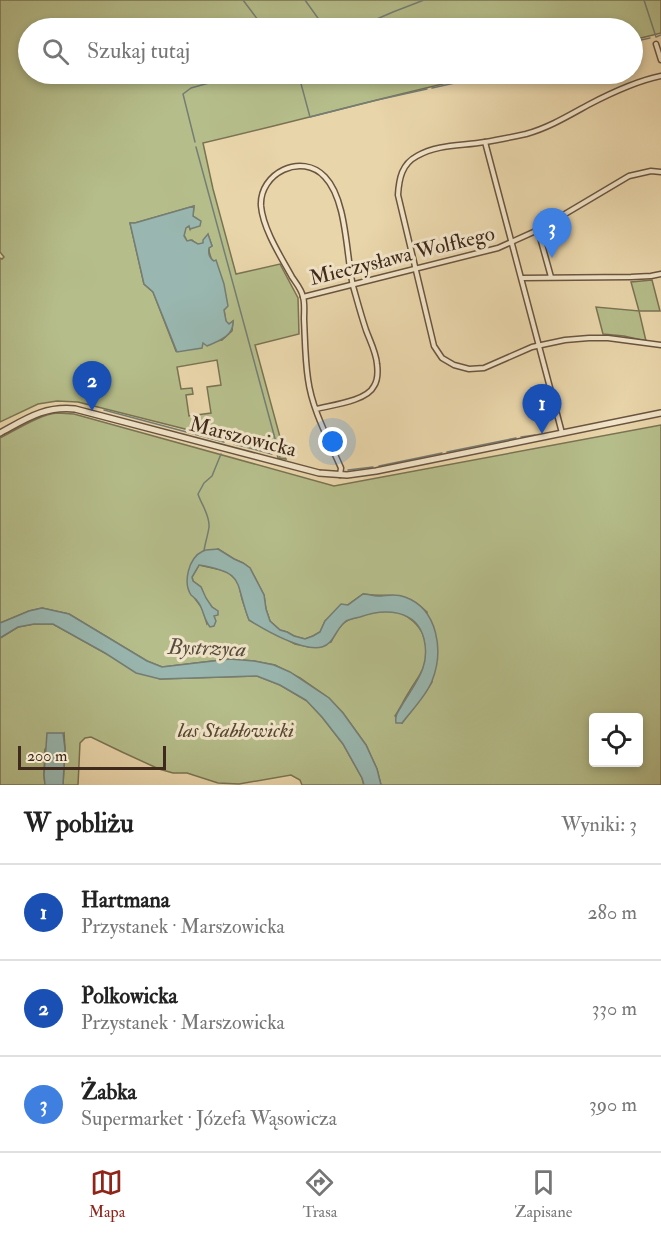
<!DOCTYPE html>
<html lang="pl">
<meta charset="utf-8">
<style>
:root{--surface:#fff;--page:#f6f6f6;--text:#222;--muted:#767676;--line:#e0e0e0;--accent:#8f2418}
body{margin:0;font-family:"IM FELL Double Pica",serif;background:var(--page);color:var(--text)}
.controls{position:absolute;right:18px;bottom:18px;display:grid;overflow:hidden;border-radius:6px;box-shadow:0 3px 9px #0003}
.controls button{width:54px;height:54px;display:grid;place-items:center;padding:0;border:0;border-bottom:2px solid var(--line);background:var(--surface);color:var(--text);font:30px sans-serif}
.scale{position:absolute;left:18px;bottom:15px;width:148px;box-sizing:border-box;padding-left:6px;border:3px solid #3f291c;border-top:0;font-size:16px;line-height:21px;white-space:nowrap;color:#3f291c;-webkit-text-stroke:4px #f1e4c8;paint-order:stroke}
.you{position:absolute;left:333px;top:442px;width:21px;height:21px;margin:-15px;border:4px solid #fff;border-radius:50%;background:#1a73e8;box-shadow:0 0 0 9px #1a73e833}
.badge{display:grid;place-items:center;width:39px;height:39px;border-radius:50%;background:var(--accent);color:#fff;font-size:20px;font-weight:700}
.pin{position:absolute;translate:-50% -50px;filter:drop-shadow(0 2px 3px #0008)}
.pin::after{content:'';position:absolute;top:32px;width:21px;height:18px;background:inherit;clip-path:polygon(0 0,100% 0,50% 100%)}
.list{margin:0;padding:0;list-style:none}
h2{display:flex;justify-content:space-between;align-items:center;height:78px;margin:0;padding:0 24px;font-size:26px}
h2 small{font-size:20px;font-weight:400;color:var(--muted)}
.list li{display:grid;grid-template-columns:39px 1fr auto;gap:18px;align-items:center;box-sizing:border-box;height:96px;padding:0 24px;border-top:2px solid var(--line)}
.list b{display:block;font-size:22px;white-space:nowrap}
.list p{margin:0;font-size:20px;white-space:nowrap;color:var(--muted)}
.list em{font-size:20px;font-style:normal;color:var(--muted)}
.icon{flex:none;width:33px;height:33px;fill:none;stroke:currentColor;stroke-width:2;stroke-linecap:round;stroke-linejoin:round}
.map{position:relative;flex:none;width:661px;height:785px;overflow:hidden}
.search{position:absolute;background:var(--surface);box-shadow:0 3px 9px #0003;left:18px;right:18px;top:18px;height:66px;display:flex;align-items:center;gap:15px;box-sizing:border-box;padding:0 21px;border-radius:33px;color:var(--muted);font-size:22px}
.sheet{height:366px;background:var(--surface)}
nav{display:flex;justify-content:space-around;align-items:center;box-sizing:border-box;height:84px;border-top:2px solid var(--line);background:var(--surface);font-size:16px;color:var(--muted)}
nav a{display:grid;justify-items:center;gap:3px}
nav .on{color:var(--accent)}
.map>svg:first-child{display:block}
.green{fill:#b5bd8a;stroke:#7a7353;stroke-width:1.5;fill-rule:evenodd}
.water{fill:#99b7b0;stroke:#757e75;stroke-width:1.5}
.lines{fill:none;stroke-linecap:round;stroke-linejoin:round}
.stream{stroke:#757e75;stroke-width:1.5}
.minor-casing{stroke:#6a5440;stroke-width:7}
.tertiary-casing{stroke:#6a5440;stroke-width:8}
.minor{stroke:#f1e4c8;stroke-width:4}
.tertiary{stroke:#f1e4c8;stroke-width:5}
.labels{text-anchor:middle;dominant-baseline:central;stroke-width:6;stroke-linejoin:round;paint-order:stroke}
.street-label{font-size:21px;fill:#3f291c;stroke:#f1e4c8}
.park-label{font-size:21px;font-style:italic;fill:#574732;stroke:#f1e4c8}
.water-label{font-size:22px;font-style:italic;fill:#564c41;stroke:#f1e4c8}
</style>
<div class="map">
<svg width="661" height="785" viewBox="0 0 661 785">
<rect width="100%" height="100%" fill="#e9d5aa"/>
<filter id="stains"><feTurbulence type="fractalNoise" baseFrequency=".00333" numOctaves="4"/><feColorMatrix values="0 0 0 0 .2 0 0 0 0 .09 0 0 0 0 .02 0 0 0 .5 -.17"/></filter>
<radialGradient id="worn" r=".72"><stop offset=".6" stop-color="#630" stop-opacity="0"/><stop offset="1" stop-color="#630" stop-opacity=".3"/></radialGradient>
<g class="green">
<path d="M0 0H661V33L633 40 632 28H28V74H486C391 95 298 121 203 143L213 189 236 274 280 264 298 298 299 334 255 345 286 459 278 458 277 453 237 443 234 430 223 433 225 441 189 430 78 402 57 401 38 404 0 422V258L2 259 4 257 0 252ZM194 206 193 216 190 229 189 226 185 228 184 235 187 241 192 240 198 245 204 243 208 235 212 246 209 248C208 258 218 269 222 281 225 289 226 298 227 306L224 310 226 322 229 324 233 321 232 331 222 340 203 343 176 351 153 292 144 284 130 223H135ZM217 360 221 385 207 387 211 413 189 416 186 395 193 394 192 388 181 389 177 367Z"/>
<polygon points="652,280 660,311 639,311 646,341 624,336 603,334 596,307 639,311 631,282"/>
<path d="M58 413 74 414 334 486 661 425V785H381L377 769 366 745 343 713 329 698 300 678 275 665 254 661 230 659 162 667 147 661 69 614 42 608 29 611 0 623V438C16 430 40 414 58 413ZM218 549 234 559 243 563 250 568 264 595 266 609 270 621 280 630 287 632 294 636 305 639 313 636 320 632 325 621 363 594C393 598 402 589 427 612L432 682 425 693 402 723 395 716C400 708 404 700 409 692 415 681 424 672 426 659 430 628 405 605 374 612 370 613 365 615 361 616 357 618 352 618 348 620 339 625 335 634 331 642L309 647 295 644 249 620 242 599 238 581 226 571 199 565 192 577 193 581 201 587 205 598 212 607 215 609 214 615 207 624 202 608 193 596 189 570ZM594 718H638V762H594Z"/>
<polygon points="34,624 53,624 105,653 160,679 257,676 280,685 307,701 322,717 343,744 362,778 364,785 302,785 300,780 291,775 239,784 218,783 187,773 173,773 159,769 122,752 91,737 85,738 80,743 78,785 63,785 65,749 64,733 45,749 44,775 45,785 0,785 0,638 18,627"/>
</g>
<g class="water">
<path d="M194 206 193 216 201 221 200 226 190 229 189 226 186 228 184 236 187 241 191 240 198 244 203 243V240L208 234 212 246 209 248C208 254 209 258 214 261L216 260 224 284 228 306 224 310 226 321 229 324 233 321C234 336 219 341 207 346L203 343 202 348 177 352 153 292 144 284 130 223H135Z"/>
<path d="M218 549 234 559 243 563 250 568 264 595 266 609 270 621 280 630 287 632 294 636 305 639 313 636 320 632 325 621 341 604 348 605 363 594C368 594 373 596 377 596 387 596 395 593 405 597 438 609 444 651 432 681 426 696 412 710 402 723H396C395 716 397 713 401 707 414 684 431 668 424 639 417 609 384 608 360 617 356 618 350 619 346 621 336 628 334 644 322 647 303 652 265 630 249 620 234 582 247 573 199 565L192 577 193 581 201 587 206 598 212 607 218 611V615L214 616 216 621 214 626 210 627C202 617 204 604 191 595 183 583 188 558 203 551 207 549 214 550 218 549Z"/>
<polygon points="42,608 69,614 147,661 162,667 230,659 254,661 274,665 290,672 329,698 343,713 366,745 377,769 381,785 364,785 362,778 343,744 322,717 306,700 280,685 257,676 160,679 136,673 105,653 53,624 34,624 18,627 0,638 0,623 29,611"/>
<polygon points="47,733 63,733 65,749 63,785 45,785 44,775"/>
</g>
<g class="lines">
<g class="stream">
<polyline points="243,0 264,28"/>
<polyline points="305,0 325,28"/>
<polyline points="644,0 656,37 661,35"/>
<polyline points="356,28 393,12 424,0"/>
<polyline points="632,42 650,38"/>
<polyline points="296,74 300,80 310,117 377,100 427,89"/>
<polyline points="432,88 496,74"/>
<polyline points="195,142 183,94 191,88 241,74"/>
<polyline points="196,147 280,457"/>
<polyline points="104,410 224,442"/>
<polyline points="521,437 535,435"/>
<polyline points="234,444 272,454"/>
<polyline points="447,452 516,438"/>
<polyline points="379,466 442,453"/>
<polyline points="348,470 373,467"/>
<path d="M204 551C205 543 208 535 209 527 210 515 201 504 198 494L204 483 212 476 221 454"/>
</g>
<defs>
<g id="minor">
<polyline points="656,44 661,60"/>
<path d="M661 76C636 81 611 93 588 105 568 116 548 128 526 134 512 137 498 140 485 142 462 146 438 144 417 156 402 164 399 178 398 195L434 346 442 358 454 365 469 369 484 368 532 347 565 340 589 338H608L661 345"/>
<polyline points="485,142 562,433"/>
<polyline points="538,230 551,277"/>
<polyline points="522,278 631,277 651,276 661,274"/>
<polyline points="303,297 498,248 538,230 629,176 651,171 661,172"/>
<path d="M316 409C332 405 367 401 374 386 378 380 378 372 377 364 376 352 370 341 366 330 361 315 357 300 353 286 346 255 347 200 325 177 302 152 259 173 261 206 263 229 281 257 292 277 296 283 302 290 303 297 305 303 304 312 304 319 305 339 305 359 308 379 312 410 329 440 341 468L340 475"/>
</g>
<path id="tertiary" d="M0 433C26 419 44 406 75 409L319 473 347 475 376 471 661 413"/>
</defs>
<use href="#minor" class="minor-casing"/>
<use href="#tertiary" class="tertiary-casing"/>
<use href="#minor" class="minor"/>
<use href="#tertiary" class="tertiary"/>
</g>
<g class="labels">
<g class="street-label">
<text transform="translate(402 256) rotate(-14)">Mieczysława Wolfkego</text>
<text transform="translate(243 437) rotate(14)">Marszowicka</text>
</g>
<g class="park-label">
<text x="236" y="730">las Stabłowicki</text>
</g>
<g class="water-label">
<text transform="translate(207 648) rotate(2)">Bystrzyca</text>
</g>
</g>
<rect width="100%" height="100%" filter="url(#stains)"/>
<rect width="100%" height="100%" fill="url(#worn)"/>
</svg>
<div class="controls">
<button><svg class="icon" aria-label="locate" viewBox="0 0 24 24"><circle cx="12" cy="12" r="6"/><path d="M12 2v4M12 18v4M2 12h4M18 12h4"/></svg></button>
</div>
<div class="scale">200 m</div>
<div class="you"></div>
<div class="pin badge" style="left:542px;top:434px;background:#1a4fb4">1</div>
<div class="pin badge" style="left:92px;top:411px;background:#1a4fb4">2</div>
<div class="pin badge" style="left:552px;top:258px;background:#3f7fe0">3</div>
<div class="search"><svg class="icon" aria-label="search" viewBox="0 0 24 24"><circle cx="10" cy="10" r="6"/><path d="M15 15l6 6"/></svg>Szukaj tutaj</div>
</div>
<section class="sheet">
<h2>W pobliżu<small>Wyniki: 3</small></h2>
<ul class="list">
<li><span class="badge" style="background:#1a4fb4">1</span><div><b>Hartmana</b><p>Przystanek · Marszowicka</p></div><em>280 m</em></li>
<li><span class="badge" style="background:#1a4fb4">2</span><div><b>Polkowicka</b><p>Przystanek · Marszowicka</p></div><em>330 m</em></li>
<li><span class="badge" style="background:#3f7fe0">3</span><div><b>Żabka</b><p>Supermarket · Józefa Wąsowicza</p></div><em>390 m</em></li>
</ul>
</section>
<nav>
<a class="on"><svg class="icon" aria-label="map" viewBox="0 0 24 24"><path d="M3 6l6-2 6 2 6-2v14l-6 2-6-2-6 2zM9 4v14M15 6v14"/></svg>Mapa</a>
<a><svg class="icon" aria-label="directions" viewBox="0 0 24 24"><path d="M12 3l9 9-9 9-9-9zM9 14v-3h6M13 9l2 2-2 2"/></svg>Trasa</a>
<a><svg class="icon" aria-label="saved" viewBox="0 0 24 24"><path d="M7 4h10v16l-5-4-5 4z"/></svg>Zapisane</a>
</nav>
